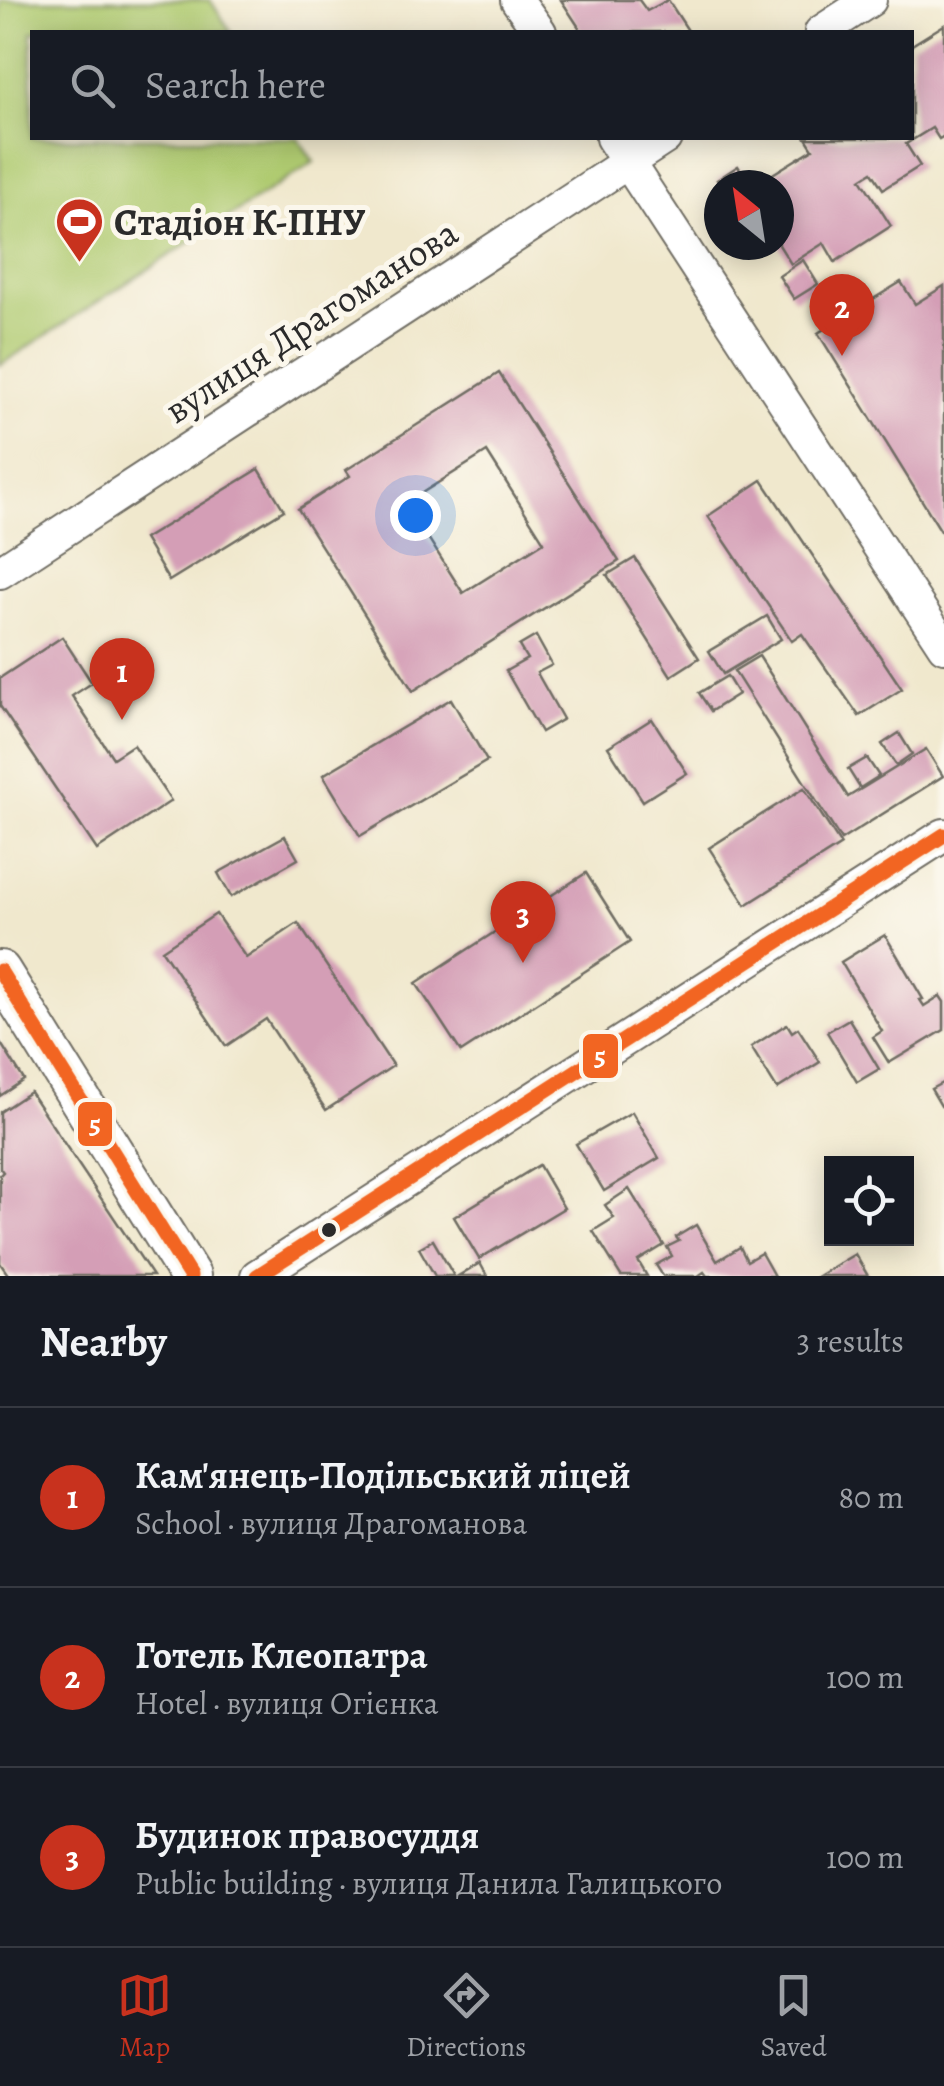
<!DOCTYPE html>
<meta charset="utf-8">
<style>
:root{--surface:#171b24;--page:#20242c;--text:#f1f3f6;--muted:#9ea1a6;--line:#363941;--accent:#c8321e}
body{margin:0;font-family:Alegreya,serif;background:var(--page);color:var(--text)}
.controls{position:absolute;right:30px;bottom:30px;display:grid;overflow:hidden;border-radius:0px;box-shadow:0 5px 25px #0003}
.controls button{width:90px;height:90px;display:grid;place-items:center;padding:0;border:0;border-bottom:2px solid var(--line);background:var(--surface);color:var(--text);font:50px sans-serif}
.compass{position:absolute;left:704px;top:170px;width:90px;height:90px;border-radius:50%;background:var(--surface);box-shadow:0 5px 25px #0003;rotate:330deg}
.you{position:absolute;left:415px;top:515px;width:35px;height:35px;margin:-25px;border:8px solid #fff;border-radius:50%;background:#1a73e8;box-shadow:0 0 0 15px #1a73e833}
.badge{display:grid;place-items:center;width:65px;height:65px;border-radius:50%;background:var(--accent);color:#fff;font-size:32px;font-weight:700}
.pin{position:absolute;translate:-50% -82px;filter:drop-shadow(0 2px 5px #0008)}
.pin::after{content:'';position:absolute;top:52px;width:35px;height:30px;background:inherit;clip-path:polygon(0 0,100% 0,50% 100%)}
.list{margin:0;padding:0;list-style:none}
h2{display:flex;justify-content:space-between;align-items:center;height:130px;margin:0;padding:0 40px;font-size:42px}
h2 small{font-size:32px;font-weight:400;color:var(--muted)}
.list li{display:grid;grid-template-columns:65px 1fr auto;gap:30px;align-items:center;box-sizing:border-box;height:180px;padding:0 40px;border-top:2px solid var(--line)}
.list b{display:block;font-size:38px;white-space:nowrap}
.list p{margin:0;font-size:32px;white-space:nowrap;color:var(--muted)}
.list em{font-size:32px;font-style:normal;color:var(--muted)}
.icon{flex:none;width:55px;height:55px;fill:none;stroke:currentColor;stroke-width:2;stroke-linecap:round;stroke-linejoin:round}
.map{position:relative;flex:none;width:944px;height:1276px;overflow:hidden}
.search{position:absolute;background:var(--surface);box-shadow:0 5px 25px #0003;left:30px;right:30px;top:30px;height:110px;display:flex;align-items:center;gap:25px;box-sizing:border-box;padding:0 35px;border-radius:0px;color:var(--muted);font-size:38px}
.sheet{height:670px;background:var(--surface)}
nav{display:flex;justify-content:space-around;align-items:center;box-sizing:border-box;height:140px;border-top:2px solid var(--line);background:var(--surface);font-size:28px;color:var(--muted)}
nav a{display:grid;justify-items:center;gap:5px}
nav .on{color:var(--accent)}
.map>svg:first-child{display:block}
.green{fill:#afca70;stroke:#6d7a4e;stroke-width:2.5}
.building{fill:#d49eb6;fill-rule:evenodd}
.lines{fill:none;stroke-linecap:round;stroke-linejoin:round}
.minor-casing{stroke:#706d64;stroke-width:36}
.tertiary-casing{stroke:#706d64;stroke-width:44}
.minor{stroke:#fff;stroke-width:32}
.tertiary{stroke:#fff;stroke-width:40}
.bus-1-casing{stroke:#fbf7ec;stroke-width:22}
.bus-1{stroke:#f26522;stroke-width:15}
.bus-dot{fill:#2b2b2b;stroke:#fbf7ec;stroke-width:4}
.labels{text-anchor:middle;dominant-baseline:central;stroke-width:10;stroke-linejoin:round;paint-order:stroke}
.poi-label{font-size:38px;font-weight:bold;fill:#2b2b2b;stroke:#fbf7ec;text-anchor:start}
.street-label{font-size:38px;fill:#2b2b2b;stroke:#fbf7ec}
.line-badge{stroke:#fbf7ec;stroke-width:4}
.badge-label{font-size:28px;text-anchor:middle;font-weight:bold;fill:#fff}
</style>
<div class="map">
<svg width="944" height="1276" viewBox="0 0 944 1276">
<rect width="100%" height="100%" fill="#fbf7ec"/>
<filter id="ink" filterUnits="userSpaceOnUse"><feTurbulence type="fractalNoise" baseFrequency=".01" numOctaves="2"/><feDisplacementMap in="SourceGraphic" scale="20" xChannelSelector="R" yChannelSelector="G"/><feConvolveMatrix kernelMatrix="1 2 1 2 8 2 1 2 1" color-interpolation-filters="sRGB"/></filter>
<filter id="wash" filterUnits="userSpaceOnUse"><feTurbulence type="fractalNoise" baseFrequency=".0048" numOctaves="4" result="noise"/><feDisplacementMap in="SourceGraphic" scale="40" xChannelSelector="R" yChannelSelector="G"/><feGaussianBlur stdDeviation="2.25" result="paint"/><feColorMatrix in="noise" values="0 0 0 0 0 0 0 0 0 0 0 0 0 0 0 0 0 1.4 0 .05"/><feComposite in="paint" operator="in"/></filter>
<g filter="url(#wash)">
<rect width="100%" height="100%" fill="#f0e8cd"/>
<polygon class="green" points="0,0 210,0 231,32 32,32 32,138 298,138 314,162 0,365"/>
<g id="blocks">
<g class="building">
<polygon points="561,0 639,0 647,11 668,0 689,32 582,32"/>
<polygon points="944,25 944,136 939,139 932,128 906,144 920,166 883,189 872,172 861,179 891,226 835,262 824,243 791,264 779,245 779,185 771,175 813,149 806,138 912,138 912,45"/>
<polygon points="738,166 750,185 720,185 717,180"/>
<polygon points="803,260 818,284 794,299 779,276"/>
<polygon points="901,282 915,304 944,286 944,536 818,333"/>
<path d="M499 373 619 561 413 691 298 509 350 476 346 470ZM487 452 544 542 463 593 406 503Z"/>
<polygon points="259,469 284,510 169,581 144,539"/>
<polygon points="762,480 902,689 859,716 802,634 792,641 708,516"/>
<polygon points="635,558 699,658 671,676 607,575"/>
<polygon points="767,616 781,639 723,674 709,651"/>
<polygon points="536,636 552,665 537,673 563,719 541,732 506,671 527,659 519,646"/>
<polygon points="62,637 92,683 72,696 113,758 133,745 171,801 97,850 0,706 0,678"/>
<polygon points="759,656 848,797 926,749 943,776 841,840 734,671"/>
<polygon points="727,676 738,694 711,711 699,693"/>
<polygon points="451,699 487,761 360,836 323,775"/>
<polygon points="652,719 687,773 643,801 608,747"/>
<polygon points="899,733 912,754 896,765 882,744"/>
<polygon points="867,758 879,776 860,788 848,769"/>
<polygon points="804,788 841,845 746,905 709,848"/>
<polygon points="285,836 298,859 231,897 218,873"/>
<polygon points="586,873 630,942 461,1052 416,983"/>
<polygon points="216,914 246,958 298,923 393,1066 326,1110 266,1019 226,1046 162,950"/>
<polygon points="885,935 923,999 920,1000 924,1006 940,996 944,1002 944,1030 889,1063 873,1037 882,1031 841,962"/>
<polygon points="849,1019 879,1069 857,1082 827,1032"/>
<polygon points="787,1024 792,1032 798,1028 820,1062 777,1089 751,1047"/>
<polygon points="0,1042 24,1080 0,1096"/>
<polygon points="944,1082 944,1104 941,1106 931,1089"/>
<polygon points="30,1092 153,1276 9,1276 0,1263 0,1175 3,1172 0,1168 0,1112"/>
<polygon points="632,1112 659,1158 604,1191 576,1144"/>
<polygon points="539,1165 564,1208 479,1259 454,1217"/>
<polygon points="629,1189 664,1245 638,1261 647,1276 621,1276 593,1231 614,1218 605,1205"/>
<polygon points="696,1225 717,1261 740,1247 747,1261 761,1253 774,1276 707,1276 704,1272 698,1276 663,1276 656,1265 672,1256 667,1247 679,1241 676,1237"/>
<polygon points="433,1240 454,1276 435,1276 419,1248"/>
<polygon points="855,1254 868,1276 818,1276"/>
<polygon points="480,1263 487,1276 458,1276"/>
</g>
</g>
</g>
<g filter="url(#ink)">
<use href="#blocks" fill-opacity="0" stroke="#706d64" stroke-width="2.5"/>
<g class="lines">
<defs>
<g id="minor">
<polyline points="517,0 540,32"/>
<polyline points="821,32 870,0"/>
<polyline points="612,138 944,646"/>
<polyline points="0,572 665,138"/>
<polyline points="257,1276 944,835"/>
</g>
<polyline id="tertiary" points="0,971 190,1276"/>
</defs>
<use href="#minor" class="minor-casing"/>
<use href="#tertiary" class="tertiary-casing"/>
<use href="#minor" class="minor"/>
<use href="#tertiary" class="tertiary"/>
<defs>
<g id="bus-1">
<polyline points="0,971 190,1276"/>
<polyline points="257,1276 944,835"/>
</g>
</defs>
<use href="#bus-1" class="bus-1-casing"/>
<use href="#bus-1" class="bus-1"/>
</g>
</g>
<defs>
<symbol id="stadium-pin" viewBox="-11 -11 22 30"><path d="M0 17L-7.5 6A9.5 9.5 0 1 1 7.5 6Z" fill="#c8321e" stroke="#fbf7ec"/><path d="M0-5a6.5 5 0 1 0 0 10a6.5 5 0 1 0 0-10ZM-3.5-1.8h7v3.6h-7Z" fill="#fff"/></symbol>
</defs>
<g fill-rule="evenodd">
<use href="#stadium-pin" x="52" y="194" width="55" height="75"/>
</g>
<circle class="bus-dot" cx="329" cy="1230" r="9"/>
<g class="labels">
<g class="poi-label">
<text x="114" y="222">Стадіон К-ПНУ</text>
</g>
<g class="street-label">
<text transform="translate(311 321) rotate(-33)">вулиця Драгоманова</text>
</g>
</g>
<g class="line-badge">
<rect x="581" y="1032" width="39" height="48" rx="10" fill="#f26522"/>
<rect x="76" y="1100" width="38" height="48" rx="10" fill="#f26522"/>
</g>
<g class="badge-label">
<text x="600" y="1065">5</text>
<text x="95" y="1133">5</text>
</g>
</svg>
<div class="controls">
<button><svg class="icon" aria-label="locate" viewBox="0 0 24 24"><circle cx="12" cy="12" r="6"/><path d="M12 2v4M12 18v4M2 12h4M18 12h4"/></svg></button>
</div>
<svg class="compass" viewBox="-18 -18 36 36"><path d="M0-13l5 13h-10z" fill="#e53935"/><path d="M0 13l5-13h-10z" fill="#9ea1a6"/></svg>
<div class="you"></div>
<div class="pin badge" style="left:122px;top:720px">1</div>
<div class="pin badge" style="left:842px;top:356px">2</div>
<div class="pin badge" style="left:523px;top:963px">3</div>
<div class="search"><svg class="icon" aria-label="search" viewBox="0 0 24 24"><circle cx="10" cy="10" r="6"/><path d="M15 15l6 6"/></svg>Search here</div>
</div>
<section class="sheet">
<h2>Nearby<small>3 results</small></h2>
<ul class="list">
<li><span class="badge">1</span><div><b>Кам'янець-Подільський ліцей</b><p>School · вулиця Драгоманова</p></div><em>80 m</em></li>
<li><span class="badge">2</span><div><b>Готель Клеопатра</b><p>Hotel · вулиця Огієнка</p></div><em>100 m</em></li>
<li><span class="badge">3</span><div><b>Будинок правосуддя</b><p>Public building · вулиця Данила Галицького</p></div><em>100 m</em></li>
</ul>
</section>
<nav>
<a class="on"><svg class="icon" aria-label="map" viewBox="0 0 24 24"><path d="M3 6l6-2 6 2 6-2v14l-6 2-6-2-6 2zM9 4v14M15 6v14"/></svg>Map</a>
<a><svg class="icon" aria-label="directions" viewBox="0 0 24 24"><path d="M12 3l9 9-9 9-9-9zM9 14v-3h6M13 9l2 2-2 2"/></svg>Directions</a>
<a><svg class="icon" aria-label="saved" viewBox="0 0 24 24"><path d="M7 4h10v16l-5-4-5 4z"/></svg>Saved</a>
</nav>
